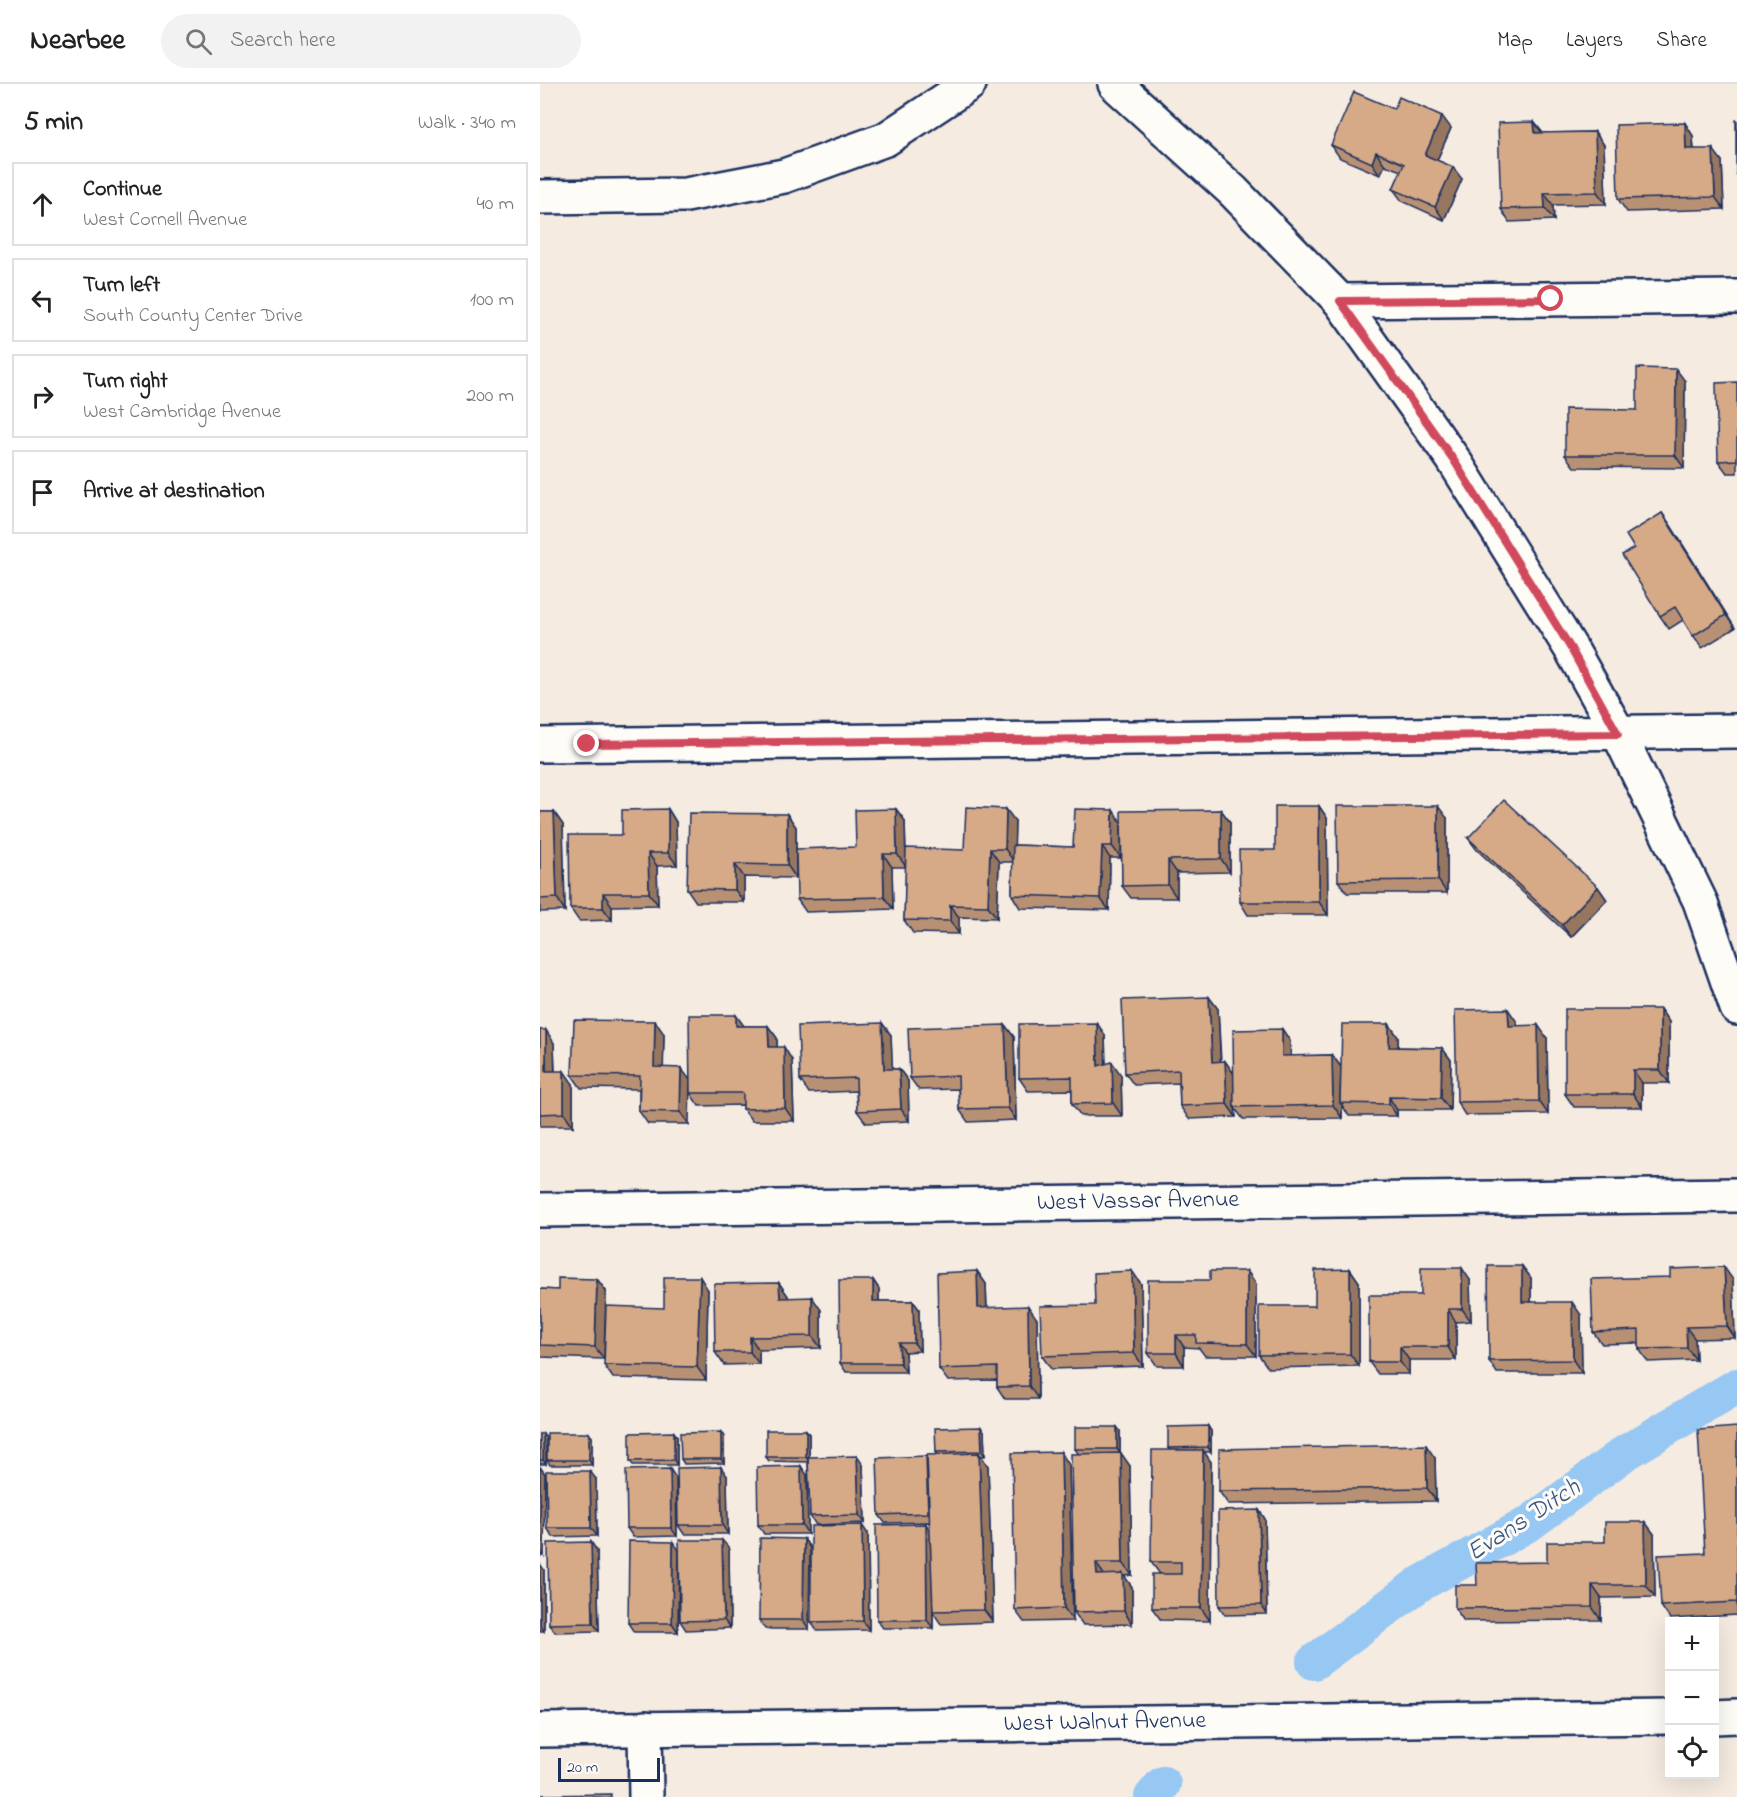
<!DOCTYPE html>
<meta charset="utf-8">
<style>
:root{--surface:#fff;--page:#f2f2f2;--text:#222;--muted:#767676;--line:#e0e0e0}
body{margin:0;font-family:"Indie Flower",sans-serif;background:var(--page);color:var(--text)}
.controls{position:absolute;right:18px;bottom:18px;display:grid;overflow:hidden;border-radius:0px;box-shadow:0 6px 24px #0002}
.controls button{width:54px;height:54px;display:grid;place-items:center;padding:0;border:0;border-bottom:2px solid var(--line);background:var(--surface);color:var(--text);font:30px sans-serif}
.scale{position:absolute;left:18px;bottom:15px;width:102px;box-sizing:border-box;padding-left:6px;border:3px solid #1b2f5e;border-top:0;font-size:16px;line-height:21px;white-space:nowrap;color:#1b2f5e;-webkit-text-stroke:4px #fdfcf7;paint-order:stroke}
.stop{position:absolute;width:18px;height:18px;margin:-14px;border:4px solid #d1495b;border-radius:50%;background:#fff}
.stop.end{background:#d1495b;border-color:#fff;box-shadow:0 2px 6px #0008}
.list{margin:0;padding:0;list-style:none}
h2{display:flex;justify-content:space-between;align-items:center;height:78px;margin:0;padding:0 24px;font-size:26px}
h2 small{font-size:20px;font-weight:400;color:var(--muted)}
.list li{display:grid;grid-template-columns:39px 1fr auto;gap:18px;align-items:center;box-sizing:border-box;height:84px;margin:0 12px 12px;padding:0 12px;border:2px solid var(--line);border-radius:0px}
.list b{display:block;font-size:22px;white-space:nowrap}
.list p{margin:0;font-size:20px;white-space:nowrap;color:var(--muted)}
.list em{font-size:20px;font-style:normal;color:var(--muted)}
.icon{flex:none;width:33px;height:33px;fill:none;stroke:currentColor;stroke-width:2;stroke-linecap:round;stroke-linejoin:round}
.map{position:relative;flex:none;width:1197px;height:1713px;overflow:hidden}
header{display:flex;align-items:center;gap:36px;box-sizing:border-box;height:84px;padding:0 30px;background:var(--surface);border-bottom:2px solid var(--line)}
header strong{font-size:28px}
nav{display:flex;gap:33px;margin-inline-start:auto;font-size:21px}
.search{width:420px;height:54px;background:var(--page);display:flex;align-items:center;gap:15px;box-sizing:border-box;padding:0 21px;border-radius:33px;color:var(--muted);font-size:22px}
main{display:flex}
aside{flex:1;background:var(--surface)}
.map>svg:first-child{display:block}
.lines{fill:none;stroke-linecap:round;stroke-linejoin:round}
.canal{stroke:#97c7f3;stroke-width:36}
.minor-casing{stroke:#1b2f5e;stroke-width:38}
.major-casing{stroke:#1b2f5e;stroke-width:38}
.minor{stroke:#fdfcf7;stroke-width:33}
.major{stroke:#fdfcf7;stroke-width:33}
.wall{fill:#b89174;stroke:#1b2f5e;stroke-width:1.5}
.shaded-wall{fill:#96765e;stroke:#1b2f5e;stroke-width:1.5}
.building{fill:#d6a987;stroke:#1b2f5e;stroke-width:1.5}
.route{stroke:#d1495b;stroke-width:8}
.labels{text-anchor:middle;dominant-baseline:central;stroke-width:6;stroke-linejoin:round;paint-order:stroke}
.street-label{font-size:24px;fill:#1b2f5e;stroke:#fdfcf7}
.water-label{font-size:26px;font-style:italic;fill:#3a5583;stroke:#fdfcf7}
</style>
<header>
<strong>Nearbee</strong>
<div class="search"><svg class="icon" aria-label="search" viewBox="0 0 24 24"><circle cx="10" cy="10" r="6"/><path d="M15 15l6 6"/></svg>Search here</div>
<nav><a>Map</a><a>Layers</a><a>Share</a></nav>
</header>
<main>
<aside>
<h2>5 min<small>Walk · 340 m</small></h2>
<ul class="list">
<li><svg class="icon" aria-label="ahead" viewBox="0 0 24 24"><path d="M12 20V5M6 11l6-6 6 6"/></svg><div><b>Continue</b><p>West Cornell Avenue</p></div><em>40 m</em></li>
<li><svg class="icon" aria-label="left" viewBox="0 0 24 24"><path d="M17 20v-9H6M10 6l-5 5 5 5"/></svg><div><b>Turn left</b><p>South County Center Drive</p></div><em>100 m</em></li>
<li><svg class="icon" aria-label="right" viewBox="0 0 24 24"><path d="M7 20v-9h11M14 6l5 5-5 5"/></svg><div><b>Turn right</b><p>West Cambridge Avenue</p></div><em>200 m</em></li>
<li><svg class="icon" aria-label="arrive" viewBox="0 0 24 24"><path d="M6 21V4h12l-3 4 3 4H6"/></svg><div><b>Arrive at destination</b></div></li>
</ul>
</aside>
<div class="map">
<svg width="1197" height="1713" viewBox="0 0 1197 1713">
<rect width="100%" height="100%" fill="#f5ebe1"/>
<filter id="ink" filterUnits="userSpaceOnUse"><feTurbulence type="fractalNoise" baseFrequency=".0167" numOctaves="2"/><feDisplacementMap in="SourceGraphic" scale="12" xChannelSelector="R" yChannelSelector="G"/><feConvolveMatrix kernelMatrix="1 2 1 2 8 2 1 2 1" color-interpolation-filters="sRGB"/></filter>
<g filter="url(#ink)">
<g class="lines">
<g class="canal">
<polyline points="774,1578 878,1501 990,1439 1085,1369 1197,1302"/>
<polyline points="612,1713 623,1700"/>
</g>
<defs>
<g id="minor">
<polyline points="575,0 693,107 800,217 913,375 1030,563 1079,650 1160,817 1197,924"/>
<polyline points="0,113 146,111 244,92 346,55 429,0"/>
<polyline points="800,217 1197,213"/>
<polyline points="0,661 1197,647"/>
<polyline points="0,1126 1197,1111"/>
<polyline points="105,1644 106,1713"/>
</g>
<g id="major">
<polyline points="1174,1633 1197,1632"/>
<polyline points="0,1646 1130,1633"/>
</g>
</defs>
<use href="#minor" class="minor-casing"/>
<use href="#major" class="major-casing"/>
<use href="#minor" class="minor"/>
<use href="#major" class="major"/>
</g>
<g class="wall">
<polygon points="854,25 911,44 897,76 922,95 904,136 862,117 853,105 861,87 845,81 840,91 800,74 791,61"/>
<polygon points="994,38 1003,49 1055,48 1064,61 1066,120 1013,121 1014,136 969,138 961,125"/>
<polygon points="1145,39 1153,52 1154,65 1182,77 1184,125 1087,128 1078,115"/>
<polygon points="1145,297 1144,384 1034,383 1025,371"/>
<polygon points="1197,298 1197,389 1187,389 1178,377"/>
<polygon points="1122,429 1131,442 1195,544 1162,564 1143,536 1129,545 1120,532 1094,464"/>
<polygon points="779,722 787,734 788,831 708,831 700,818"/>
<polygon points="128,725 136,738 137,781 117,782 118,821 72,822 72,836 39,837 30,824 82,751"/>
<polygon points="356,725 365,737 366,771 424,766 475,737 474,761 533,763 581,738 681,726 690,738 690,788 637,789 637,814 591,814 582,802 581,738 581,774 570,774 569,826 480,824 472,811 473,778 459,778 457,834 419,833 419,850 373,849 364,836 366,783 352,783 353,825 266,828 257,815 316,763"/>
<polygon points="0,728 14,728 23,741 25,827 0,828"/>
<polygon points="247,730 256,743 256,794 204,793 204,818 156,818 147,805"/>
<polygon points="907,734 907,809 807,809 798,797"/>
<polygon points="928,754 1058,803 1067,816 1031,853 937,766"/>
<polygon points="669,913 678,925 681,978 685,977 694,990 742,945 750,957 751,972 792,971 801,983 849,940 858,953 858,963 902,964 911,976 910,1026 857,1026 857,1032 809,1032 802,1021 802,1034 703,1035 695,1024 696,1033 649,1035 640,1022 639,999 594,1001 585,989"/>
<polygon points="1120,925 1129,938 1129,999 1102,999 1102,1023 1034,1023 1025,1010"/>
<polygon points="977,938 977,942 1007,954 1008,1030 925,1031 917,1018"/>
<polygon points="342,939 351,951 352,985 359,985 368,997 369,1037 326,1039 317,1027 316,1007 269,1009 260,996"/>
<polygon points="465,941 474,953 476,1036 428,1038 419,1025 418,1005 379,1006 370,994"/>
<polygon points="204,942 228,942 237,954 237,963 252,976 254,1037 212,1037 203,1025 203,1021 159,1022 150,1009"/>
<polygon points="0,946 14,959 15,987 33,1000 33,1042 0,1042"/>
<polygon points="124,950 123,983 149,1040 108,1040 99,1027 99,1005 41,1004 32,991"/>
<polygon points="565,951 566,980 581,991 582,1032 541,1032 532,1020 532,1006 488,1007 479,994"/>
<polygon points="982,1182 991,1194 991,1218 1041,1231 1042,1289 957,1289 949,1277"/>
<polygon points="810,1185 819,1198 819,1282 728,1284 719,1271 775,1222"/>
<polygon points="437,1187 446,1200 447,1223 497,1235 498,1315 465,1315 457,1303 457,1296 408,1297 399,1285"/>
<polygon points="592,1187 601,1200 603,1282 511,1285 502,1272"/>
<polygon points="707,1187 716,1200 716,1272 665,1272 659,1264 644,1263 644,1282 617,1282 608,1269 670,1196"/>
<polygon points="57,1195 66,1207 64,1275 0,1273 0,1205 18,1206"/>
<polygon points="333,1196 339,1205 339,1217 373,1217 379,1225 380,1267 365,1268 366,1288 306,1288 300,1279"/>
<polygon points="930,1196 931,1237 916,1238 916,1276 869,1276 869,1290 838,1290 829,1278 881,1211"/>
<polygon points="1193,1196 1195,1254 1155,1255 1156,1276 1108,1278 1099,1265 1099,1259 1062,1260 1053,1248"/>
<polygon points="239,1199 248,1212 248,1214 281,1226 281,1264 219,1266 219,1280 184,1281 175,1268"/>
<polygon points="168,1206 166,1296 73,1294 64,1281 124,1224"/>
<polygon points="577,1343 580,1347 580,1369 590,1382 592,1491 584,1492 592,1503 592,1540 543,1541 534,1528 538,1369 535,1365"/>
<polygon points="1197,1343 1197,1531 1130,1535 1121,1522 1165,1469"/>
<polygon points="266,1346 269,1350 269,1373 323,1381 325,1439 276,1441 270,1432 268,1378 229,1377 226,1373"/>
<polygon points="444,1347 445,1372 440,1372 448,1382 453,1538 401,1540 393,1528 393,1544 343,1544 337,1536 390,1445 389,1438 345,1439 339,1431 386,1372 387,1373 398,1371 396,1368"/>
<polygon points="671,1347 671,1368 664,1368 671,1378 670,1537 621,1536 612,1524 620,1490 611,1478 630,1366 628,1364"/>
<polygon points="0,1350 6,1354 6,1380 0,1380"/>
<polygon points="137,1352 137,1381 93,1381 90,1377"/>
<polygon points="184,1352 184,1379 144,1380 141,1375"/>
<polygon points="52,1353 52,1381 10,1381 7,1376"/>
<polygon points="895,1374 896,1417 688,1420 679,1407"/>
<polygon points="529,1381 533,1537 484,1538 475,1526"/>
<polygon points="0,1383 5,1390 4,1472 0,1472"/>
<polygon points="267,1391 268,1450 224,1450 218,1441"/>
<polygon points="187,1392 188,1450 144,1450 138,1441"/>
<polygon points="136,1394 137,1452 93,1453 87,1444"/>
<polygon points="56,1395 57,1452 13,1453 7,1444"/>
<polygon points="719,1426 725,1435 727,1530 685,1531 679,1522"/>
<polygon points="1105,1438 1114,1450 1115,1513 1061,1514 1061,1536 924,1537 915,1524 937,1501 1007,1478 1065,1458"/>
<polygon points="328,1450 329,1546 277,1547 271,1538"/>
<polygon points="264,1455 270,1464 269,1545 225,1545 219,1536"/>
<polygon points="51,1458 57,1467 59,1547 15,1548 9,1540"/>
<polygon points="189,1464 190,1544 146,1546 140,1537 139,1480 138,1548 94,1548 88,1539 139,1466"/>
<polygon points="0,1480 4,1486 4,1547 0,1547"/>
</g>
<g class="shaded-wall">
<polygon points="902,32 911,44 894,83 885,71"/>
<polygon points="994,38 1003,50 995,49"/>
<polygon points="1145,39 1153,52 1154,78 1146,65"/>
<polygon points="1055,48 1064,61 1066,120 1057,108"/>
<polygon points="1173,65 1182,77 1184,125 1175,113"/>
<polygon points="836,68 845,81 840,91 832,79"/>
<polygon points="913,83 922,95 904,136 895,123"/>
<polygon points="1004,109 1013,121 1014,136 1005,124"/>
<polygon points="1136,285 1145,297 1144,384 1135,371"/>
<polygon points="1122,429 1131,442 1195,544 1186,531"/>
<polygon points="779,722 787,734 788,831 779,818"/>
<polygon points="898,722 907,734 907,809 898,796"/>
<polygon points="128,725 136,738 137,781 128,769"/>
<polygon points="356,725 365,737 366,783 357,770"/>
<polygon points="466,725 475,737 474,778 465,765"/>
<polygon points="573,726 581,738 581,774 572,762"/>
<polygon points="681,726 690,738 690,788 681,775"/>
<polygon points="14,728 23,741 25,827 17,814"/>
<polygon points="247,730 256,743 256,794 247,781"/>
<polygon points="562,762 570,774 569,826 560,814"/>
<polygon points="450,765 459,778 457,834 448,822"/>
<polygon points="108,769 117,782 118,821 109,809"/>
<polygon points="343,770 352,783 353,825 344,813"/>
<polygon points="628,776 637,789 637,814 628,801"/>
<polygon points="195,780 204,793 204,818 195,806"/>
<polygon points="1058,803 1067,816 1031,853 1022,841"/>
<polygon points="63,809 72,822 72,836 63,824"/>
<polygon points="410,821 419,833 419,850 410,837"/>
<polygon points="669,913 678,925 681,991 672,978"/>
<polygon points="968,925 977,938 978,954 969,942"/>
<polygon points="1120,925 1129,938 1129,999 1120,986"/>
<polygon points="196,931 205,943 196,942"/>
<polygon points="115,937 124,950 123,996 114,983"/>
<polygon points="342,939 351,951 353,998 344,985"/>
<polygon points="557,939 565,951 566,995 558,982"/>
<polygon points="849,940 858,953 858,975 849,963"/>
<polygon points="465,941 474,953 476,1036 468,1024"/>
<polygon points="998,941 1007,954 1008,1030 999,1017"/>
<polygon points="228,942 237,954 237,976 229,963"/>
<polygon points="742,945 750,957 751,984 742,972"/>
<polygon points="6,946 14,959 15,1000 6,987"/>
<polygon points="244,963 252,976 254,1037 245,1024"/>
<polygon points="902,964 911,976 910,1026 901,1014"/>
<polygon points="792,971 801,983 800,1019 802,1021 802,1034 793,1021"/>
<polygon points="685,977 694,990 694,1023 695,1024 696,1033 687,1020"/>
<polygon points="572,978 581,991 582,1032 573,1019"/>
<polygon points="141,984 150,996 149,1040 140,1028"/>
<polygon points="359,985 368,997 369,1037 361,1025"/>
<polygon points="1093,986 1102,999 1102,1023 1093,1010"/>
<polygon points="24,987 33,1000 33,1042 24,1029"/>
<polygon points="849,1013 857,1026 857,1032 849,1020"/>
<polygon points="982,1182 991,1194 991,1231 982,1218"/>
<polygon points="1184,1183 1193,1196 1195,1254 1187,1242"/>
<polygon points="922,1184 930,1196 931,1237 922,1225"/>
<polygon points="810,1185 819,1198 819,1282 810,1270"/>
<polygon points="437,1187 446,1200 447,1236 438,1224"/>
<polygon points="592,1187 601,1200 603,1282 594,1269"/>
<polygon points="707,1187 716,1200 716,1272 707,1260"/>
<polygon points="160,1193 168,1206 166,1296 157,1283"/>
<polygon points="57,1195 66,1207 64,1275 55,1263"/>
<polygon points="333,1196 339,1205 339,1226 333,1217"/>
<polygon points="239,1199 248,1212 248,1227 240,1214"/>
<polygon points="272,1213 281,1226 281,1264 272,1252"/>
<polygon points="373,1217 379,1225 380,1267 374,1259"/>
<polygon points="1032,1218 1041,1231 1042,1289 1033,1276"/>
<polygon points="488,1222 497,1235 498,1315 489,1302"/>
<polygon points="908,1225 916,1238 916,1276 908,1263"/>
<polygon points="1146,1243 1155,1255 1156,1276 1147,1264"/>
<polygon points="636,1251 644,1263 644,1282 636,1269"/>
<polygon points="210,1253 219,1266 219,1280 210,1268"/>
<polygon points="359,1259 365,1268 366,1288 360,1279"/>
<polygon points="860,1263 869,1276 869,1290 860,1278"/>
<polygon points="668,1342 671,1347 671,1368 668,1363"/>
<polygon points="441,1343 444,1347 445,1372 442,1367"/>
<polygon points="577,1343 580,1347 580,1369 577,1365"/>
<polygon points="266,1346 269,1350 269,1378 266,1373"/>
<polygon points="134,1348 137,1352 137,1381 134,1376"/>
<polygon points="181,1348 184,1352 184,1379 181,1375"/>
<polygon points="49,1349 52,1353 52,1381 49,1376"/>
<polygon points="3,1350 6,1354 6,1380 3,1376"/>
<polygon points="886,1361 895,1374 896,1417 887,1404"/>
<polygon points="663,1366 671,1378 670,1537 661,1524"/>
<polygon points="521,1368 529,1381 533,1537 524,1524"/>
<polygon points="439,1369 448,1382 453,1538 444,1526"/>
<polygon points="581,1369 590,1382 592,1491 583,1479"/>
<polygon points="317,1372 323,1381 325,1439 319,1431"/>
<polygon points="261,1382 267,1391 268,1450 262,1441"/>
<polygon points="0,1383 5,1390 4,1472 0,1466"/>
<polygon points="181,1383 187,1392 188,1450 182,1441"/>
<polygon points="130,1385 136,1394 137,1452 131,1444"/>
<polygon points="50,1387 56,1395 57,1452 51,1444"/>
<polygon points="719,1426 725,1435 727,1530 721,1521"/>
<polygon points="1105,1438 1114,1450 1115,1513 1106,1501"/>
<polygon points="386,1440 392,1449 393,1544 387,1536"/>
<polygon points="322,1441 328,1450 329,1546 323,1537"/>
<polygon points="264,1455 270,1464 269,1545 263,1536"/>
<polygon points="182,1456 189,1464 190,1544 184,1536"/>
<polygon points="51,1458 57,1467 59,1547 53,1539"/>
<polygon points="133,1458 139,1466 138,1548 132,1539"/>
<polygon points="556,1479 565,1492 557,1491"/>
<polygon points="0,1480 4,1486 4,1547 0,1541"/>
<polygon points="583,1490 592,1503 592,1540 584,1527"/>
<polygon points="1052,1501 1061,1514 1061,1536 1052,1523"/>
</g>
<g class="building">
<polygon points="814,8 854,25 859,13 902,32 885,71 913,83 895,123 853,105 864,80 836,68 832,79 791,61"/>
<rect x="1196" y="36" width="1" height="54"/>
<polygon points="994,38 995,49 1055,48 1057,108 1004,109 1005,124 961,125 958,39"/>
<polygon points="1145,39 1146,65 1173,65 1175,113 1078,115 1076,41"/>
<polygon points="1097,284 1136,285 1135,371 1025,371 1025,325 1097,326"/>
<polygon points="1197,298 1197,376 1178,377 1176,299"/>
<polygon points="1122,429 1186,531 1153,552 1135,523 1120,532 1082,471 1094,464 1086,451"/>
<polygon points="964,716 1058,803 1022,841 928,754"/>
<polygon points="735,722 779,722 779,818 700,818 699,766 735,766"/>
<polygon points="797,722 898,722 898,796 798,797"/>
<polygon points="426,723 466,725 465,765 450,765 448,822 410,821 410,837 364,836 366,764 424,766"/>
<polygon points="128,725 128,769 108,769 109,809 63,809 63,824 30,824 29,751 82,751 82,726"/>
<polygon points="356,725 357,770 343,770 344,813 257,815 256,765 316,763 315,726"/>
<polygon points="535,725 573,726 572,762 562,762 560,814 472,811 473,761 533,763"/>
<polygon points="681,726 681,775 628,776 628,801 582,802 581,727"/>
<polygon points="0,728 14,728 17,814 0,815"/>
<polygon points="149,729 247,730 247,781 195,780 195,806 147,805"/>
<polygon points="669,913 672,978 685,977 687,1020 640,1022 639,986 585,989 582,916"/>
<polygon points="968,925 969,942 998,941 999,1017 917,1018 915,926"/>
<polygon points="1025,925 1120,925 1120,986 1093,986 1093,1010 1025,1010"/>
<polygon points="149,931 196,931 196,942 228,942 229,963 244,963 245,1024 203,1025 203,1009 150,1009"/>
<polygon points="34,936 115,937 114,983 141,984 140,1028 99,1027 100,992 32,991"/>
<polygon points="342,939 344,985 359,985 361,1025 317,1027 316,994 260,996 258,942"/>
<polygon points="557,939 558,982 572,978 573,1019 532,1020 532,993 479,994 479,940"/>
<polygon points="802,940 849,940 849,963 902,964 901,1014 849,1013 849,1020 800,1019"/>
<polygon points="465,941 468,1024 419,1025 418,992 370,994 368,944"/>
<polygon points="742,945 742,972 792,971 793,1021 694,1023 693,946"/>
<polygon points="0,946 6,946 6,987 24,987 24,1029 0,1030"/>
<polygon points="948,1182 982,1182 982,1218 1032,1218 1033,1276 949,1277"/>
<polygon points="1184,1183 1187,1242 1146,1243 1147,1264 1099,1265 1099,1246 1053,1248 1051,1195 1130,1193 1130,1185"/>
<polygon points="881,1184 922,1184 922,1225 908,1225 908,1263 860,1263 860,1278 829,1278 829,1211 881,1211"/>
<polygon points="810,1185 810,1270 719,1271 719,1222 775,1222 775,1186"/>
<polygon points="437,1187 438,1224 488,1222 489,1302 457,1303 457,1283 399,1285 397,1189"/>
<polygon points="592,1187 594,1269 502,1272 500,1222 555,1221 554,1189"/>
<polygon points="670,1187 707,1187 707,1260 656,1259 656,1251 636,1251 636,1269 608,1269 608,1196 670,1196"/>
<polygon points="124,1193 160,1193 157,1283 64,1281 66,1222 124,1224"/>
<polygon points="18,1194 57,1195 55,1263 0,1261 0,1205 18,1206"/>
<polygon points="299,1196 333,1196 333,1217 373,1217 374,1259 359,1259 360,1279 300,1279"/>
<polygon points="239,1199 240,1214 272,1213 272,1252 210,1253 210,1268 175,1268 174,1200"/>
<polygon points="668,1342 668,1363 628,1364 628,1343"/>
<polygon points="441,1343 442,1367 396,1368 395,1344"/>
<rect x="535" y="1343" width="42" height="22"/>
<polygon points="1197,1343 1197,1518 1121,1522 1118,1471 1165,1469 1158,1346"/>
<rect x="226" y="1346" width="40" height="27"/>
<polygon points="134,1348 134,1376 90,1377 90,1349"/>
<polygon points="181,1348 181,1375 141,1375 140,1349"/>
<rect x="7" y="1349" width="42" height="27"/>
<rect x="0" y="1350" width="3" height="26"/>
<polygon points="886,1361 887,1404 679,1407 679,1365"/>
<polygon points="612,1366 663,1366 661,1524 612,1524 612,1490 641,1490 641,1478 611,1478"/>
<polygon points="521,1368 524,1524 475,1526 472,1369"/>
<polygon points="439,1369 444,1526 393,1527 387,1371"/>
<polygon points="581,1369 583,1479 556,1479 557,1491 583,1490 584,1527 534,1528 531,1370"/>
<polygon points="317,1372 319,1431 270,1432 268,1373"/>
<polygon points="386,1372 388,1429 339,1431 337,1374"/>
<polygon points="261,1382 262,1441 218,1441 217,1383"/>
<polygon points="181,1383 182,1441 138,1441 137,1384"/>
<polygon points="130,1385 131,1444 87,1444 86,1386"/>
<polygon points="6,1387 50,1387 51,1444 7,1444"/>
<polygon points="719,1426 721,1521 679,1522 678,1427"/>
<polygon points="1065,1438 1105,1438 1106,1501 1052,1501 1052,1523 915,1524 915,1501 937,1501 936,1479 1007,1478 1007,1458 1065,1458"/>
<polygon points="386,1440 387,1536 337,1536 336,1441"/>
<polygon points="322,1441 323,1537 271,1538 271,1442"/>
<polygon points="220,1454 264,1455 263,1536 219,1536"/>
<polygon points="139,1456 182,1456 184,1536 140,1537"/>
<polygon points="89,1457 133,1458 132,1539 88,1539"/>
<polygon points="51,1458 53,1539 9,1540 8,1459"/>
<polygon points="71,1710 71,1713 0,1713 0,1711"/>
</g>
</g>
<g class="lines" filter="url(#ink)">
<polyline class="route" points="47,660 1078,650 1030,563 913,375 800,217 1011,215"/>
</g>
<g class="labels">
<g class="street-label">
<text transform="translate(598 1118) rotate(-1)">West Vassar Avenue</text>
<text transform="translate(565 1639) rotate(-1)">West Walnut Avenue</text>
</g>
<g class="water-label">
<text transform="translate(984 1437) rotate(-33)">Evans Ditch</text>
</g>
</g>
</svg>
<div class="controls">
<button>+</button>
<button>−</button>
<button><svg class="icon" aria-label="locate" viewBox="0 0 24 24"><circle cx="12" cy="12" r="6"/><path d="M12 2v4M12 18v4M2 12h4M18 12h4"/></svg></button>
</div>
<div class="scale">20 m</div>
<div class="stop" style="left:1011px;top:215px"></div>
<div class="stop end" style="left:47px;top:660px"></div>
</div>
</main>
